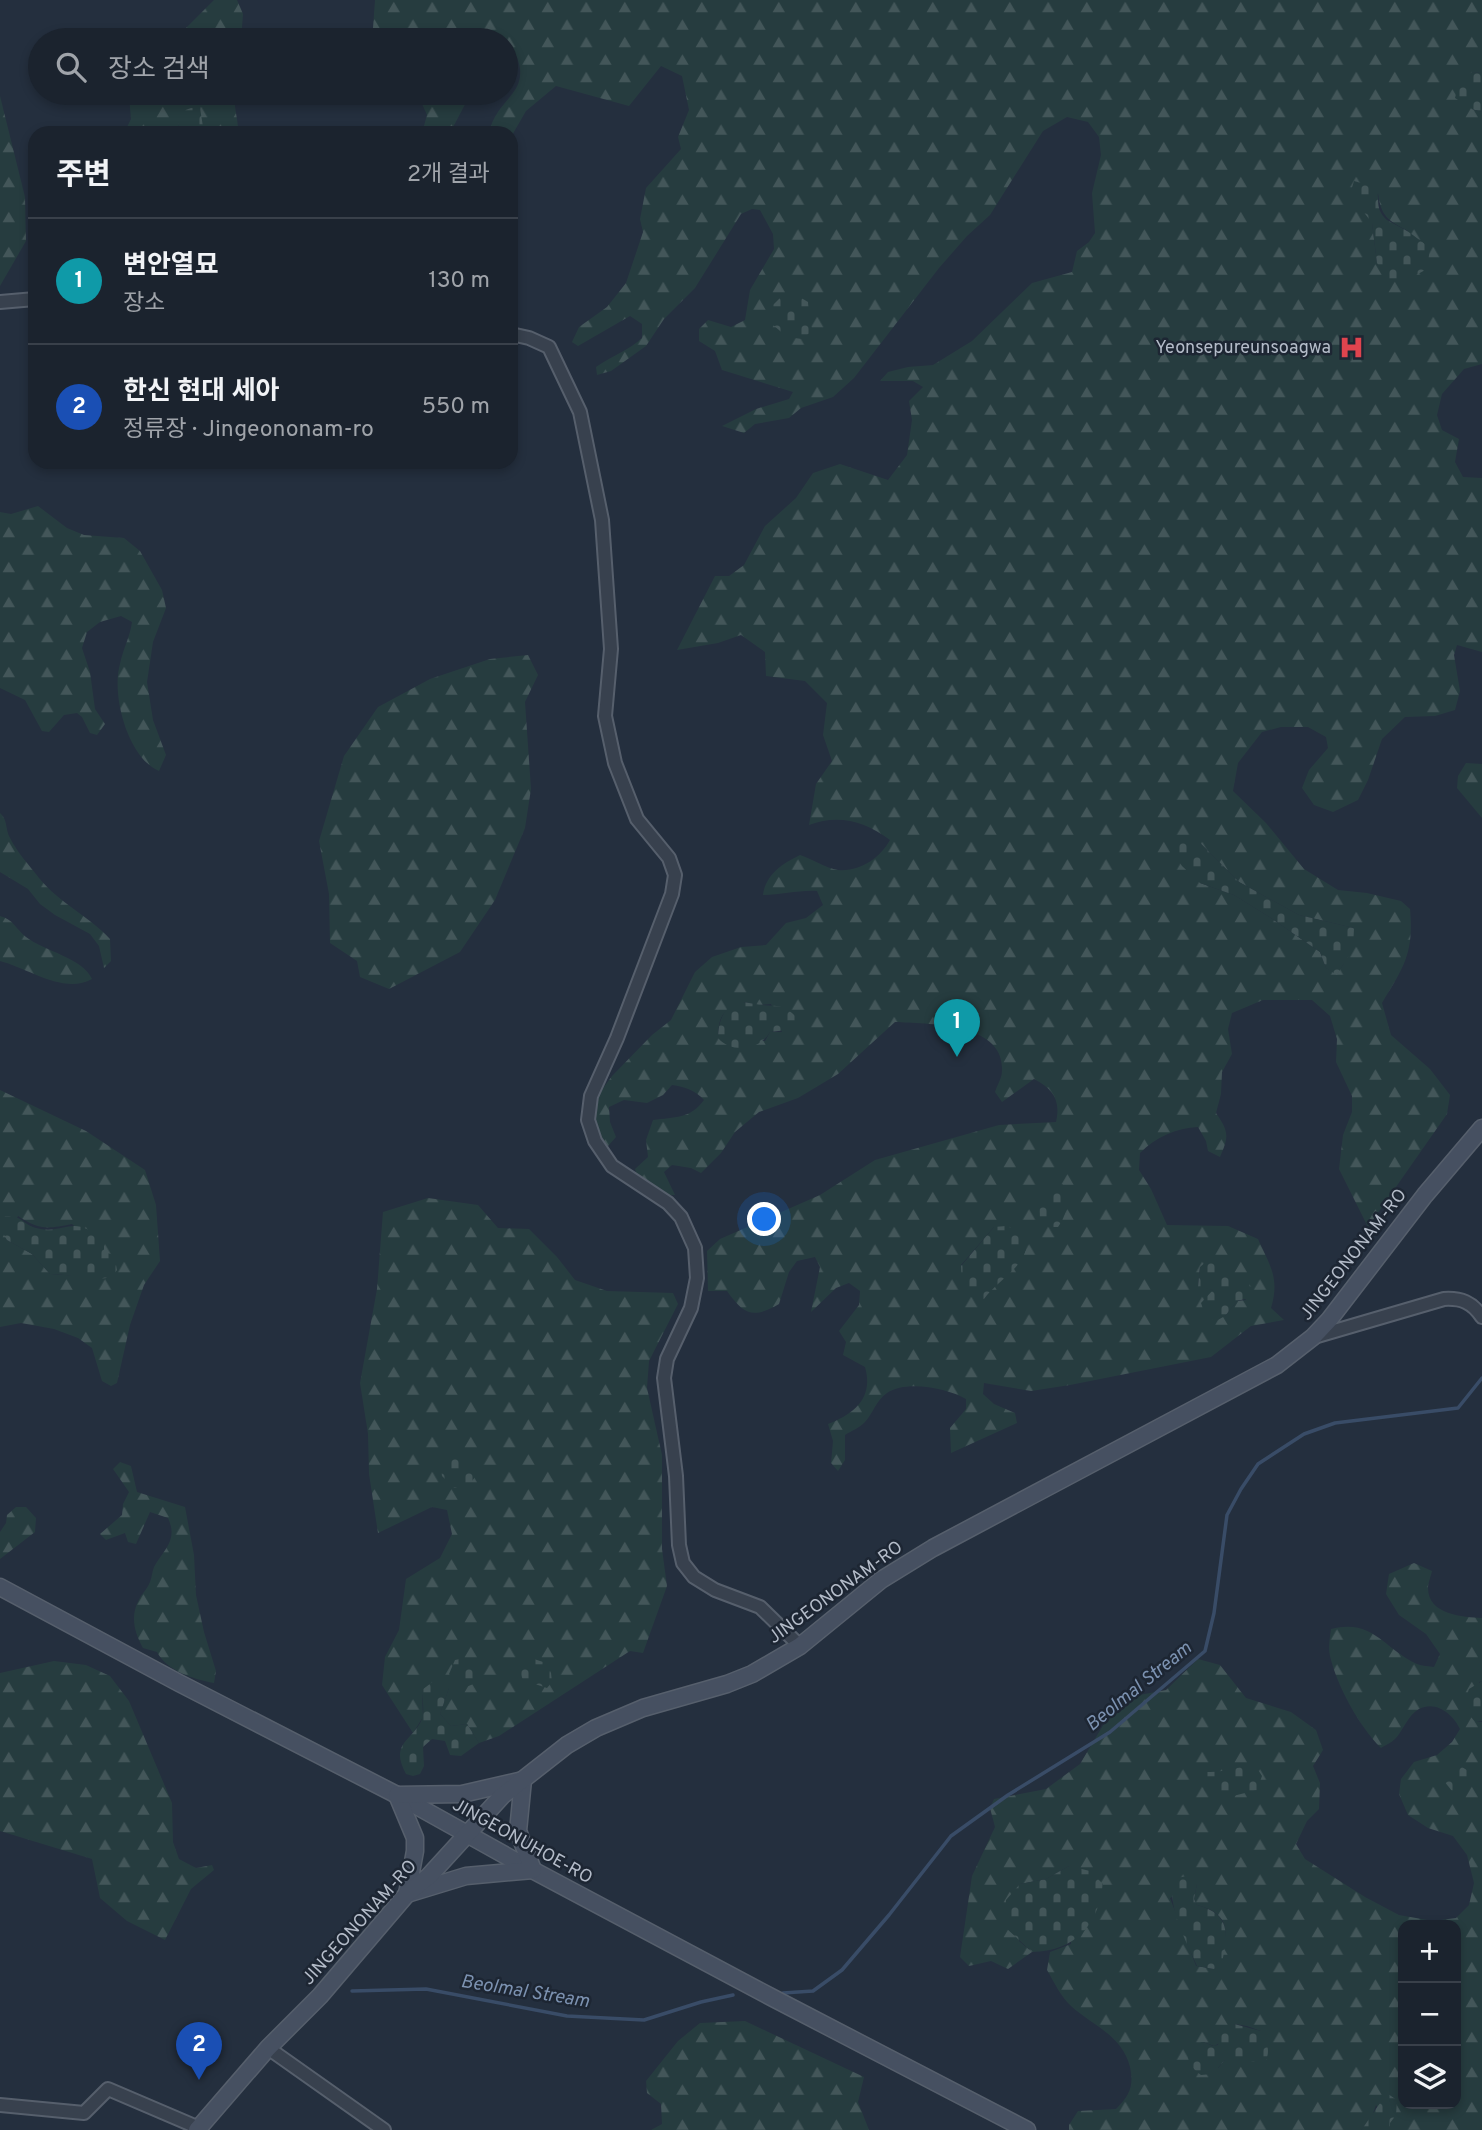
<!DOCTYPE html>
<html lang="ko">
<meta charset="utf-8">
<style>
:root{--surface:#1b232e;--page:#282f3a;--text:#f1f3f6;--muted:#a0a4aa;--line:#39404a;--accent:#8ab4f8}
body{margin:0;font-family:Overpass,"Noto Sans KR",sans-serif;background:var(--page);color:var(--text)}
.controls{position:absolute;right:21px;bottom:21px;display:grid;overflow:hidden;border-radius:14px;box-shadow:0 4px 10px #0003}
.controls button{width:63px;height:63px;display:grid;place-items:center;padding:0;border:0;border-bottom:2px solid var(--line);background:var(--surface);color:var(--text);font:35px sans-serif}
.you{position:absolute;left:765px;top:1220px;width:24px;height:24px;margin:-18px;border:5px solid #fff;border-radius:50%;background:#1a73e8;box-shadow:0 0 0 10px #1a73e833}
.badge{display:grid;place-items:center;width:46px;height:46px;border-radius:50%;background:var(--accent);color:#fff;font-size:23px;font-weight:700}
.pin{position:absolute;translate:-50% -58px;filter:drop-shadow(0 2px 4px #0008)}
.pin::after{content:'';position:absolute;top:37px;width:24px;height:21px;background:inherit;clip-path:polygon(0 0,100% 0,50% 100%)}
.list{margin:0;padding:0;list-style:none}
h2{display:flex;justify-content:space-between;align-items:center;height:91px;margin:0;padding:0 28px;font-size:30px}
h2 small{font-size:23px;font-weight:400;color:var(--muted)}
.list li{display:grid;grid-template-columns:46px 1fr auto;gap:21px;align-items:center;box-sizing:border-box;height:126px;padding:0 28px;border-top:2px solid var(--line)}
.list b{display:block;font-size:26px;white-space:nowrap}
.list p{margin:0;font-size:23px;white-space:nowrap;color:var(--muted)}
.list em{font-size:23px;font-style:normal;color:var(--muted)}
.icon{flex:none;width:38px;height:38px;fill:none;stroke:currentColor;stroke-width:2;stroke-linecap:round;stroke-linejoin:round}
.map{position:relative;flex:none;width:1482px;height:2130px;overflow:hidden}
.search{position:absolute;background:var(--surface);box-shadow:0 4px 10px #0003;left:28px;top:28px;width:490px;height:77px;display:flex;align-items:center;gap:18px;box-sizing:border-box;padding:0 24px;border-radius:38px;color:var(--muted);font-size:26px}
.panel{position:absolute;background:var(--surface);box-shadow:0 4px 10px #0003;left:28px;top:126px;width:490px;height:343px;border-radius:21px}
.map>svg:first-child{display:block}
.forest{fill:url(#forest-firs);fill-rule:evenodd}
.cemetery{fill:url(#cemetery-stones)}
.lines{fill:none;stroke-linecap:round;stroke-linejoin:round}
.stream{stroke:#394c67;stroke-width:3.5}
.street-casing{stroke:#565f6c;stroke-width:16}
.secondary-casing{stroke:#565f6c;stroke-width:19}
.street{stroke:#38414e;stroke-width:12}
.secondary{stroke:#465061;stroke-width:16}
.labels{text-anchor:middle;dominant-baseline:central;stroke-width:5;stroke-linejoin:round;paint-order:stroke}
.poi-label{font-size:18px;fill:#b4bcc9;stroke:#1d2633;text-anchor:end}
.street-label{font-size:18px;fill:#b4bcc9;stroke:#1d2633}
.water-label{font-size:19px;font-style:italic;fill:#7c92b1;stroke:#1d2633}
</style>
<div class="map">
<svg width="1482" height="2130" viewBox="0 0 1482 2130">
<defs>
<pattern id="forest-firs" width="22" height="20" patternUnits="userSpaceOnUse" patternTransform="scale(1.75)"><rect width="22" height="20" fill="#263c3f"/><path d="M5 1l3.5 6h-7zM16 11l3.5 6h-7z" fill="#435659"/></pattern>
<pattern id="cemetery-stones" width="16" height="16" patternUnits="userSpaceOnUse" patternTransform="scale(1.75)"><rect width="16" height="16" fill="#263c3f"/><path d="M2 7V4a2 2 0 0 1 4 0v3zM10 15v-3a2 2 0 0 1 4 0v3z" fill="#435659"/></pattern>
</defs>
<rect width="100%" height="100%" fill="#242f3e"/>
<g class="forest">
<polygon points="214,0 237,0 243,14 241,40 174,40"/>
<path d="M375 0H1482V73L1472 72V109L1482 112V364L1464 369 1442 394 1437 415 1442 430 1459 439 1455 462 1463 477 1482 478V652L1457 645 1454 655 1460 691 1455 710 1435 716 1405 717 1382 739 1368 780 1358 800 1333 812 1314 805 1302 788 1309 770 1328 748 1326 737 1308 727H1281L1262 732 1238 763 1233 791 1266 823 1304 869 1338 890 1367 893 1401 901 1410 909C1414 953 1404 967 1382 1003L1391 1035 1430 1069 1450 1095 1447 1114 1368 1227 1339 1169 1343 1135 1352 1112V1096L1336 1062 1337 1039 1330 1016 1312 1000H1263L1232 1013 1228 1029 1232 1054 1222 1072 1221 1094 1216 1113C1229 1132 1229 1136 1220 1157L1208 1151 1206 1141 1198 1127C1176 1128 1156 1137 1140 1153L1139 1170 1151 1189 1167 1225 1228 1226 1258 1239C1270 1266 1280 1278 1271 1308L1284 1320 1251 1326 1211 1357 1070 1385 1031 1391 984 1383 983 1394 994 1404 1015 1413 1017 1423 951 1453 950 1428 966 1409V1399C947 1388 906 1380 887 1393 876 1400 873 1414 864 1423 859 1428 851 1431 845 1435V1460L838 1471 831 1463 833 1441 828 1424C854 1414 874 1398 865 1367L843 1355 846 1342 839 1331 859 1305 860 1291 849 1283 836 1288 811 1312 820 1267 815 1257 797 1261 789 1272 779 1304C753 1319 744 1315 727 1291H708L707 1251 720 1239 820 1195 875 1160 999 1125 1056 1122C1061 1100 1053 1089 1034 1079L1002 1102 995 1092C997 1085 1002 1078 1002 1071 1005 1022 927 1024 895 1022L838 1074 798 1098 759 1112 735 1132 721 1153 701 1173 691 1168 672 1165 664 1172 675 1195H660L639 1182 635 1169 648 1157 646 1140 653 1120C675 1117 690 1119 704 1100 695 1090 685 1087 672 1085L663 1095 647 1103 624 1100 609 1107 610 1122 616 1137 608 1146 595 1129 593 1102 612 1076 652 1035 671 1020 695 972 712 957 741 947 766 945 786 923 806 918 823 905 817 891C798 890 782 895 763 895 766 874 782 864 800 855 812 859 826 868 838 870 860 872 880 858 890 840 865 821 838 814 809 825L816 784 832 761 823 735 827 703 805 681 766 676 765 652 741 635 718 643 677 650 715 576H729L744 565 765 526 796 498 813 473 840 464 888 480 907 455 912 420 909 401 923 387 913 381H880L888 372 908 367 933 365 972 341 1032 283 1072 272 1077 251 1089 242 1095 233 1092 193 1101 155 1099 137 1088 122 1067 117 1043 131 990 215 967 236 939 268 854 378 833 397 801 408 789 418 755 424 744 433 722 426 756 409 789 399 793 392 722 370 715 351 699 341V329L708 320 731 327 745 320 750 290 774 249 773 234 760 210 752 209 741 214 695 288 664 319 646 346 611 371 597 375 596 367C611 356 628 351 642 338V324L630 316 578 346 572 342 579 327 607 307 626 283 643 232 640 219 646 188 681 149 678 137 689 110 682 76 661 66 629 106 556 86 526 111 511 137V133H489C496 97 534 93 515 53H506V40H377L373 28ZM1378 193C1381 217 1388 220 1408 231L1377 263 1372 223ZM1200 843 1239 882 1299 915 1354 928 1343 965 1337 974 1326 968 1320 952 1271 918 1234 895 1200 883ZM744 1002 758 1005 771 1004 782 1032H770L765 1041 718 1037C719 1013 723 1011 744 1002ZM994 1227V1285L984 1299 961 1265ZM1200 1267 1230 1280 1246 1300 1237 1301 1225 1316 1209 1296 1213 1290 1198 1286Z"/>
<polygon points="131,93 233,93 239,133 204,133 204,130 179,122 178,133 124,133 131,119 129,96"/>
<polygon points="411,93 471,93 450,133 422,133 427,115 419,97"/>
<polygon points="0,96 25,197 26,241 0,286"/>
<path d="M38 506 67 528 84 535 124 538 140 551 162 590 166 608 153 642 147 682 153 720 166 755 159 771C128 758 111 695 120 664 123 649 130 637 132 622L121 616 100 622 87 632 82 648 90 672 95 709 105 724 97 735 90 733 82 717 77 713 64 715 49 732 42 731 25 700 0 688V512L11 514Z"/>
<polygon points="528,655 538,675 525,702 531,789 525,828 495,900 460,952 389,989 360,977 357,961 330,943 329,894 319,841 344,756 378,707 430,679 490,659"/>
<polygon points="1466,763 1482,764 1482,818 1457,788 1458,776"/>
<path d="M0 813C8 820 5 829 10 838 17 852 29 865 39 878 59 903 89 916 110 939L111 961 104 968 99 946 90 934 55 915 40 904 28 889 0 872Z"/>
<path d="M0 916C13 919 16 929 26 937 44 951 83 958 92 979 64 995 28 968 0 961Z"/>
<path d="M0 1090 86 1131 145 1170 156 1205 160 1261 144 1285 130 1325 117 1383 111 1386 102 1381 92 1348 78 1338 54 1329 21 1323 0 1327ZM18 1216C39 1230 47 1229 72 1224L104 1252 79 1276 50 1274 32 1254 7 1240Z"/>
<polygon points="428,1198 478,1205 498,1228 529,1229 557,1257 575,1280 607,1291 673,1293 678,1304 649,1361 647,1388 662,1455 662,1549 667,1586 643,1653 630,1651 499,1736 479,1743 467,1724 451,1726 440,1714 449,1688 422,1690 423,1717 413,1733 382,1685 385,1657 399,1630 406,1579 440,1558 452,1534 447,1510 432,1507 378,1533 369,1474 368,1434 360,1383 377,1289 383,1212"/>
<path d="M120 1462 131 1466 137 1492 185 1507 194 1555 196 1595 204 1632 216 1671 214 1683C193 1679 167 1671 157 1652L143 1648C133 1630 130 1614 141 1596 144 1592 148 1587 150 1582 152 1577 152 1572 154 1567 165 1548 178 1540 168 1518L150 1512 136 1544 128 1542 125 1533 106 1540 100 1534 122 1515 123 1504 129 1492 113 1469Z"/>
<polygon points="16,1507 26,1507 36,1518 35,1532 0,1559 0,1532 6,1523 7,1515"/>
<path d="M1414 1563 1432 1571C1431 1576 1428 1583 1428 1588 1428 1615 1463 1617 1482 1618V1681L1479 1682 1476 1722H1482V2130H1390V2123L1376 2105 1372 2116 1361 2130H1069V2125L1078 2111 1116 2109C1130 2095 1134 2086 1130 2067 1122 2035 1093 2026 1071 2006 1061 1997 1054 1982 1047 1970L1050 1952 1071 1944 1069 1866 1046 1879 1020 1884 1019 1941 1032 1952 1008 1969 991 1961 969 1966 960 1957 972 1876 995 1827 990 1808 994 1799 1046 1789 1080 1764 1108 1717 1134 1696 1166 1690 1198 1659 1220 1665 1246 1698 1291 1712 1316 1730 1323 1750 1313 1766 1320 1783 1319 1809 1307 1821 1296 1844 1305 1859 1365 1897 1399 1915 1433 1921 1456 1918 1469 1905 1474 1883 1467 1855 1453 1836 1428 1828 1408 1815 1399 1794 1401 1779 1414 1762 1437 1755 1452 1742 1460 1729C1453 1714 1436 1700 1419 1709 1408 1715 1403 1731 1395 1739 1391 1743 1385 1745 1381 1748 1359 1726 1337 1686 1330 1656 1328 1648 1330 1637 1331 1629 1373 1618 1384 1649 1417 1664 1422 1666 1429 1666 1434 1667L1440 1654 1426 1634 1399 1615 1386 1594 1389 1574ZM1197 1884 1194 1899 1197 1905C1237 1915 1227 1941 1214 1969L1196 1966 1170 1898ZM1403 1925H1456V2104H1403ZM1234 2024 1247 2026 1261 2031 1237 2060H1225L1218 2068 1203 2042 1214 2046 1218 2044Z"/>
<polygon points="54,1661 86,1665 110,1676 129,1701 172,1803 173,1842 179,1859 196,1868 212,1865 214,1870 191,1889 165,1940 127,1921 100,1898 92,1859 0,1831 0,1673"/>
<polygon points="745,2021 864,2077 858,2102 869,2130 651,2130 662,2124 661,2104 647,2093 646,2081 678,2041 700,2023"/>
</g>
<g class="cemetery">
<polygon points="1472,72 1482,73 1482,112 1472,109 1455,98 1459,82"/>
<polygon points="191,108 200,108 204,133 178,133 179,122 183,111"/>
<path d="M1354 181C1394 191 1367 201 1387 220 1393 224 1401 227 1407 231 1415 236 1422 242 1430 248L1427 269 1407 280 1391 281 1377 263 1372 223 1350 194Z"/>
<polygon points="793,293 808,302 812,331 802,339 787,337 772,324 772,306 782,296"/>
<polygon points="1187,840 1200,843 1239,882 1299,915 1354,928 1353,948 1337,975 1326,968 1320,952 1271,918 1234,895 1200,883 1182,866 1172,851 1177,841"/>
<path d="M737 1001C743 1002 749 1003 755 1004 776 1008 782 1001 798 1019L795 1029 770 1032C760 1050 732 1054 718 1038 719 1019 722 1012 737 1001Z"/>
<path d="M1062 1184 1069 1191C1069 1202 1065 1218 1058 1227H1052L1040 1222 1039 1198 1050 1188Z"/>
<path d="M5 1216C24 1216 22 1224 36 1228 65 1236 73 1211 104 1242V1252L114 1255 117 1270 112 1277C92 1282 71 1274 50 1274L32 1254 7 1240 0 1228Z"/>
<path d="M1006 1226 1026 1233C1033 1264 1000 1277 984 1299L969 1296 962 1284 961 1266 994 1227Z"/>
<polygon points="1209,1259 1221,1259 1230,1271 1230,1279 1236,1275 1248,1283 1254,1290 1253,1297 1237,1301 1225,1316 1216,1321 1205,1315 1201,1303 1213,1290 1198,1287 1200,1267"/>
<path d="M450 1452 466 1455 478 1461 479 1470C473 1482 468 1487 454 1488L442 1476 440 1461Z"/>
<polygon points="525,1656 546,1663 551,1673 552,1682 547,1688 523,1680 516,1662"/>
<polygon points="465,1658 471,1660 477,1670 476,1683 466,1687 455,1682 449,1674 455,1660"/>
<path d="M435 1680 449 1688 440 1714 451 1726 467 1724 479 1743 461 1756 450 1755 445 1741 432 1739 423 1747 424 1766 420 1774 413 1776 406 1774C389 1742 413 1741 422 1719 425 1711 422 1699 422 1690Z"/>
<path d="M1482 1681V1721L1476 1722C1464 1712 1464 1703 1469 1689Z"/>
<path d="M1255 1765 1262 1776 1257 1790 1221 1799 1205 1791 1202 1783 1207 1772C1224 1773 1238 1766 1255 1765Z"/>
<polygon points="1462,1767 1476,1776 1470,1788 1452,1791 1444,1781 1449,1769"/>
<path d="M1069 1866 1090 1871 1103 1884C1098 1926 1075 1951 1032 1952L1006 1928V1900L1020 1884 1046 1879Z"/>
<path d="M1187 1876 1197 1884 1194 1899 1197 1905C1231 1914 1228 1934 1222 1963L1214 1969 1197 1966C1188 1944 1162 1899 1177 1878Z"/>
<path d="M1234 2024 1261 2031C1267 2042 1271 2051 1265 2062L1225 2060 1212 2074 1201 2075C1190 2067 1186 2059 1188 2045L1203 2042 1213 2046 1218 2045 1221 2029Z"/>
<path d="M1388 2094 1397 2100 1396 2115 1390 2123V2130H1361C1371 2118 1377 2105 1388 2094Z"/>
</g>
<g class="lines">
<g class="stream">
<polyline points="352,1991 426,1989 567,2016 644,2020 701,2002 733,1995"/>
<polyline points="783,1993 813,1991 842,1970 889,1915 951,1836 1008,1795 1110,1732 1205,1651 1214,1613 1227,1515 1241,1489 1258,1464 1304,1434 1335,1423 1458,1408 1482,1378"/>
</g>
<defs>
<g id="street">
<polyline points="0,302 35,299"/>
<polyline points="511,334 529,338 549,347 580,412 602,520 611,649 605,716 615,763 637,819 669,858 675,875 672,894 617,1038 591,1096 588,1120 595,1141 612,1166 668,1203 681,1217 695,1248 697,1278 691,1308 667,1359 664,1378 676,1476 679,1545 683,1563 694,1577 715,1590 760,1607 800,1646"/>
<path d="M1314 1337 1444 1299C1461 1298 1472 1302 1482 1317"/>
<polyline points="268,2048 384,2130"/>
<polyline points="0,2105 84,2113 108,2089 197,2127"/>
</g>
<g id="secondary">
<polyline points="0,1587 179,1683 397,1795 510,1858 773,1998 1027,2130"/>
<polygon points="523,1780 518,1831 533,1870 466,1876 407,1894 415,1851 415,1838 397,1795 462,1794"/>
<polyline points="197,2130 268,2048 320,1996 407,1894 429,1876 502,1796 567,1745 596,1728 643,1708 727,1684 752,1674 800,1646 881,1580 933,1548 1277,1365 1313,1337 1329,1320 1425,1195 1482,1128"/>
</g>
</defs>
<use href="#street" class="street-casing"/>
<use href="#secondary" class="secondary-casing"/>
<use href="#street" class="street"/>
<use href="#secondary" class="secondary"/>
</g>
<defs>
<symbol id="hospital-bare" viewBox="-9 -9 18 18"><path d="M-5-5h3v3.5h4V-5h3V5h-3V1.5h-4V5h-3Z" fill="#e0444e" stroke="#1d2633" stroke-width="2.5" paint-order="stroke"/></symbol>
</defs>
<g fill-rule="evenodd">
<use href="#hospital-bare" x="1334" y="330" width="35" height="35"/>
</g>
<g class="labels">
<g class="poi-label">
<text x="1331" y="348">Yeonsepureunsoagwa</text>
</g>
<g class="street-label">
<text transform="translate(1354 1255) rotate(-52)">JINGEONONAM-RO</text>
<text transform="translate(836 1593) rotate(-36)">JINGEONONAM-RO</text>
<text transform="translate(522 1842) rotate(29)">JINGEONUHOE-RO</text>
<text transform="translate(360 1923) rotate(-48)">JINGEONONAM-RO</text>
</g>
<g class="water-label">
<text transform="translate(1139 1687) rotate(-39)">Beolmal Stream</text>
<text transform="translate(525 1992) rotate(9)">Beolmal Stream</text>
</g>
</g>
</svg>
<div class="controls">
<button>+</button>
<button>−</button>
<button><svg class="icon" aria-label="layers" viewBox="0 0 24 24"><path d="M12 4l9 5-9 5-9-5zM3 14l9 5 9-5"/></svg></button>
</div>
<div class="you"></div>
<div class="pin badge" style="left:957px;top:1057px;background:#0f9aa8">1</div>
<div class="pin badge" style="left:199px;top:2080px;background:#1a4fb4">2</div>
<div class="search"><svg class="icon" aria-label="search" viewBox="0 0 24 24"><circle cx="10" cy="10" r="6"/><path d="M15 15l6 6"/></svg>장소 검색</div>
<section class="panel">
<h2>주변<small>2개 결과</small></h2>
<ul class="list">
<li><span class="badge" style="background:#0f9aa8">1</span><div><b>변안열묘</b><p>장소</p></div><em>130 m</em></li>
<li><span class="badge" style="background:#1a4fb4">2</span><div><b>한신 현대 세아</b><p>정류장 · Jingeononam-ro</p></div><em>550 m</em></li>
</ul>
</section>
</div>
